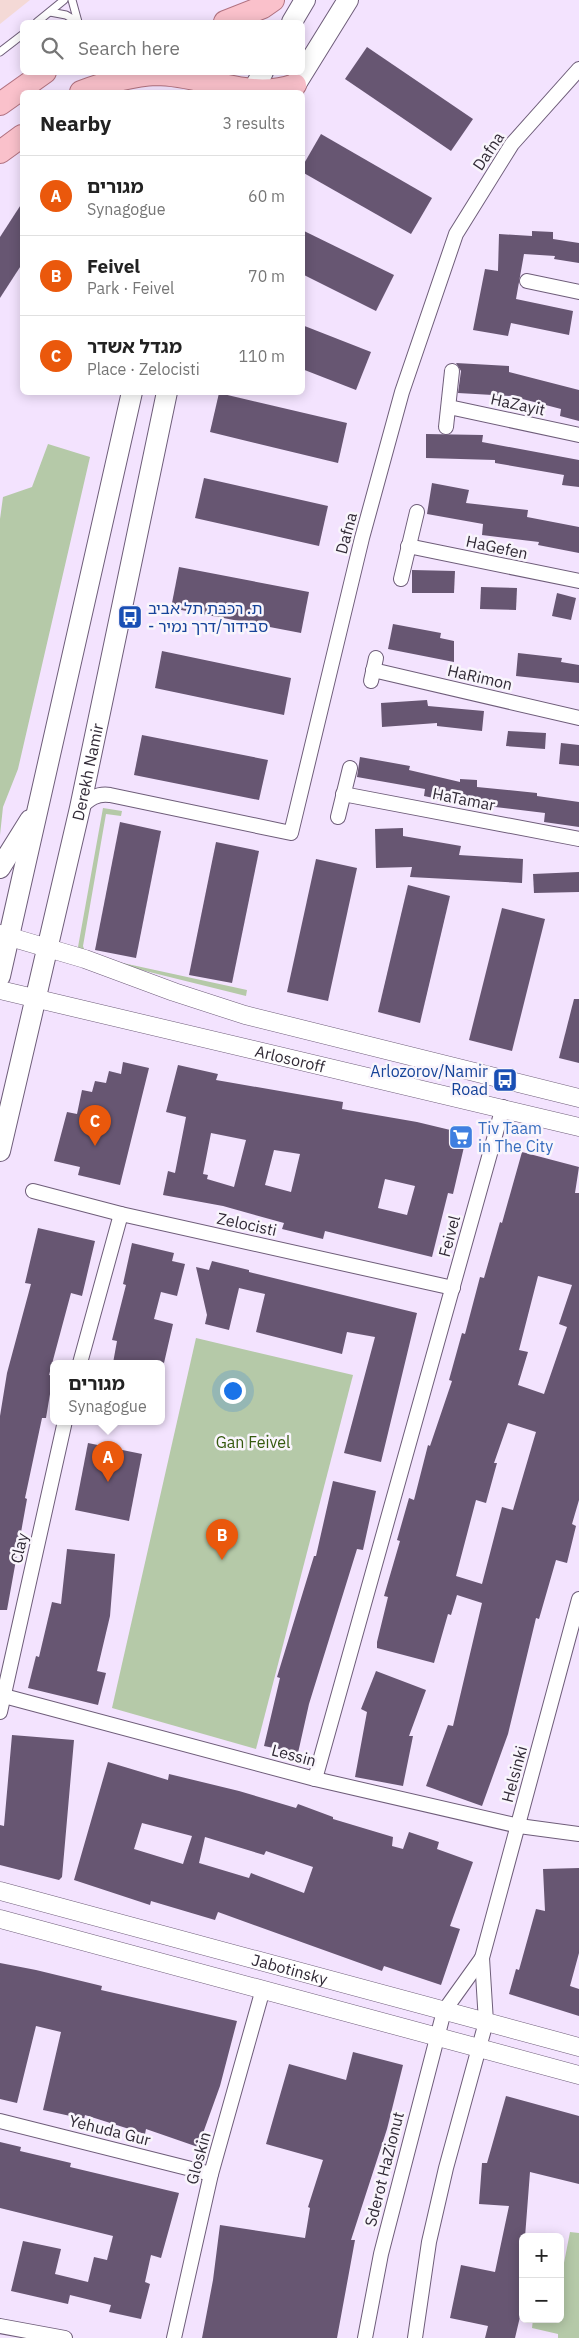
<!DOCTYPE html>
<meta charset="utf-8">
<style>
:root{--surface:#fff;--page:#f2f2f2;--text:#222;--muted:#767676;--line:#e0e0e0;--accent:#ea580c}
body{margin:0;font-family:"IBM Plex Sans","Noto Sans Hebrew",sans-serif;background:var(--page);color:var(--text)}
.controls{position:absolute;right:15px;bottom:15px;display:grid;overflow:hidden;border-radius:8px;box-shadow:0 2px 12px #0003}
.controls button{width:45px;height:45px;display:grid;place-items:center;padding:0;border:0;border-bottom:1px solid var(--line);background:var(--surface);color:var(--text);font:25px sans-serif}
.you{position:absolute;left:232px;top:1390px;width:18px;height:18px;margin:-12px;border:4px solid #fff;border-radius:50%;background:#1a73e8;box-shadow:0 0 0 8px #1a73e833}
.badge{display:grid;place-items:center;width:32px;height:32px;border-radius:50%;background:var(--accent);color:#fff;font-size:16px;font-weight:700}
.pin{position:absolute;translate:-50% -41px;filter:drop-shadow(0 1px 2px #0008)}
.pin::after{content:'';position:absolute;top:26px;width:18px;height:15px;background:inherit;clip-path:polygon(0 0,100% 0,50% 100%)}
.popup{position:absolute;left:50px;top:1360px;width:115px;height:65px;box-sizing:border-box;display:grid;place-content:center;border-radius:8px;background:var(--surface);filter:drop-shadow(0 1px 4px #0005);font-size:16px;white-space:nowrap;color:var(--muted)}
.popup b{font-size:19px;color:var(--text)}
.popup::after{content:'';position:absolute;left:50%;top:100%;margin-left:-10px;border:10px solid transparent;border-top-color:var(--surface)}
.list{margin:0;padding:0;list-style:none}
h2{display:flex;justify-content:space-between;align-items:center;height:65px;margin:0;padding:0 20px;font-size:21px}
h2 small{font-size:16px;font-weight:400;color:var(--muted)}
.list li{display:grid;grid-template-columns:32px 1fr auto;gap:15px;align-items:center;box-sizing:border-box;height:80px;padding:0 20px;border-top:1px solid var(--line)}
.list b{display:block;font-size:19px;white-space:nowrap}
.list p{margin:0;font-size:16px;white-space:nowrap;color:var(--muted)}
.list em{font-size:16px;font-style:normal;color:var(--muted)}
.icon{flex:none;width:28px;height:28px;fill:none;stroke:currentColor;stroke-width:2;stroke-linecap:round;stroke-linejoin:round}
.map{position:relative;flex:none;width:579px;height:2338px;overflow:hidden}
.search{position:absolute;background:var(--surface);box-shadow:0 2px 12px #0003;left:20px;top:20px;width:285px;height:55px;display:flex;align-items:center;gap:12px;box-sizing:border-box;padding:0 18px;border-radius:8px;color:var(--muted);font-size:19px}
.panel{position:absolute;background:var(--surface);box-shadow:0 2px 12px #0003;left:20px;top:90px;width:285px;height:305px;border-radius:8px}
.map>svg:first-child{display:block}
.commercial{fill:#f4d9d6}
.green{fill:#b5c9a8}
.building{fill:#675672;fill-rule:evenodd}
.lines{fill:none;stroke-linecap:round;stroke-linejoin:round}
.service-casing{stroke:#6e5d79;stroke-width:9}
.minor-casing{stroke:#6e5d79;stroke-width:16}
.tertiary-casing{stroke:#6e5d79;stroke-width:19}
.secondary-casing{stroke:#6e5d79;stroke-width:22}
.primary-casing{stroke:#b17280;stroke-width:24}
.service{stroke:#fff;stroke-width:7}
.minor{stroke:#fff;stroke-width:14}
.tertiary{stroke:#fff;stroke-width:18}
.secondary{stroke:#fff;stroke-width:20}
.primary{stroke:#fac1cb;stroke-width:22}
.labels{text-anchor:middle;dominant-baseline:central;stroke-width:5;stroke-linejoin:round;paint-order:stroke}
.street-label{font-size:16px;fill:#312a36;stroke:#f9f5fc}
.transit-label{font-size:16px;fill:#164399;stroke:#f9f5fc;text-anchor:start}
.shop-label{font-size:16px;fill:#366cbe;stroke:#f9f5fc;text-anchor:start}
.park-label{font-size:16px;fill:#355a0e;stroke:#f9f5fc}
</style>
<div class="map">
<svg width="579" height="2338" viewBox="0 0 579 2338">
<rect width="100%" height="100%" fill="#f3e3fe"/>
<polygon class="commercial" points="0,0 30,0 0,24"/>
<g class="green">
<polygon points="48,444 90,457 18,769 3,807 0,835 0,519 3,497 32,487"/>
<polygon points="103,808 122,811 121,816 106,814 83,946 86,955 247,990 246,996 85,956 78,947"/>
<polygon points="196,1338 353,1375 256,1749 112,1708"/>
<polygon points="570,2232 579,2233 579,2338 558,2338 558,2334 532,2328 533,2319 560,2319 560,2273 562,2273"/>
</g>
<g class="building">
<polygon points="367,47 473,119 451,151 345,79"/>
<polygon points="321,134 432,198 411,234 302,172 302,167"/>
<polygon points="22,203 22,264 0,298 0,237"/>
<polygon points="302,230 394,275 376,311 302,274"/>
<polygon points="532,231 553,232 553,239 579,243 579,263 554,259 555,256 524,254 516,299 573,311 569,335 511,323 508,336 473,330 485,269 498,271 499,234 532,236"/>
<polygon points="302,325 371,352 356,390 302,369"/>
<polygon points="456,363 509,366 509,372 579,390 579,421 560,416 561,409 511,396 458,393 461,371"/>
<polygon points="219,393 347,423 338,463 210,432"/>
<polygon points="426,434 483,435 482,442 579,460 579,487 562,485 564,475 495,463 495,460 426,458"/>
<polygon points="204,478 328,506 319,546 195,518"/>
<polygon points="432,483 469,490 466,503 528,510 527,517 579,527 579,553 538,545 539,542 482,535 483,524 427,514"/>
<polygon points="179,567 309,592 301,633 171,608"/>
<polygon points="412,570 455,571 454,593 412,593"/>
<polygon points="481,587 517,588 516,610 480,609"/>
<polygon points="557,593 576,598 571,620 552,616"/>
<polygon points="393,624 441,633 440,638 454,641 454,662 388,649"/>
<polygon points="162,651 291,678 284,715 155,688"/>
<polygon points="518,653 562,658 561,662 579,665 579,683 516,676"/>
<polygon points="427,700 428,706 484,711 482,731 437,726 437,723 382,727 381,703"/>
<polygon points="508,731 546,733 545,749 506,746"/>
<polygon points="142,735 268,760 259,800 134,775"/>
<polygon points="561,743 579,745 579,766 559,764"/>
<polygon points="360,757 410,766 409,770 460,782 460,779 477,780 477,787 537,793 537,796 579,802 579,827 544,822 545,813 453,802 424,796 425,789 357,777"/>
<polygon points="120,822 161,831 136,958 95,950"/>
<polygon points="403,828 403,836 461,846 459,855 523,859 522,883 410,877 412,867 376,868 375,829"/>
<polygon points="216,842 259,851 232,983 189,975"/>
<polygon points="316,859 357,868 328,1001 287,992"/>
<polygon points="579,872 579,892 534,893 533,874"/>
<polygon points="408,885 450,896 420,1023 378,1012"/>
<polygon points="502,908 545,919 512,1051 469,1040"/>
<polygon points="574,999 579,999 579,1063 559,1058"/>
<polygon points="123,1062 149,1068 120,1185 78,1175 80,1167 54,1161 67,1112 77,1114 82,1090 92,1092 95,1081 106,1083 109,1071 121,1074"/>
<path d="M178 1065 218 1074 216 1080 343 1102 342 1109 417 1122 467 1134 453 1194 448 1193 432 1257 325 1231 323 1239 282 1229 284 1223 223 1206 163 1195 168 1171 175 1173 186 1117 166 1112ZM211 1133 246 1140 234 1187 207 1179 208 1175 203 1174ZM274 1150 300 1154 291 1192 265 1185ZM385 1179 415 1186 407 1215 378 1208Z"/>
<path d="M522 1152 579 1167 575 1193H579V1500L572 1524 576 1526 567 1563 556 1560 539 1619 536 1618 508 1734 482 1806 426 1786 448 1725 453 1726 482 1603 457 1595 451 1615 448 1614 434 1663 377 1648V1642L388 1597 384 1596 400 1541 397 1540 409 1498 414 1500 428 1445 430 1446 452 1381 449 1380 462 1333 465 1334 480 1277 484 1278 500 1222 502 1223ZM538 1276 572 1285 559 1324 567 1327 544 1394 518 1385 528 1352 519 1350ZM508 1423 536 1432 513 1510 502 1507 482 1584 456 1576 476 1500 486 1503 497 1463H494Z"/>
<polygon points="38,1228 95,1241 82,1296 71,1293 49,1375 53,1376 46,1418 42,1418 25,1498 27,1499 7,1610 0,1610 0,1416 7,1373 31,1284 25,1283"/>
<polygon points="132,1243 174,1253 172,1261 185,1264 177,1296 161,1292 154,1319 173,1324 164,1363 113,1363 117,1341 112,1340 126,1285 123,1284"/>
<polygon points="212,1261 249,1270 249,1272 417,1313 381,1462 344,1453 375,1337 347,1332 342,1354 256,1332 265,1294 239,1288 229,1330 205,1324 207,1315 196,1267 209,1270"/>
<polygon points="88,1443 142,1454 129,1521 75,1510"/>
<polygon points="333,1481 376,1491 363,1550 357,1549 309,1704 298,1753 264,1746 280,1678 277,1677 314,1556 316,1556"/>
<polygon points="67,1549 115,1554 110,1616 97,1671 106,1673 98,1705 28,1688 36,1656 39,1657 52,1602 61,1604"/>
<polygon points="376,1671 426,1690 409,1736 413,1736 403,1786 355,1777 367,1712 361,1709"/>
<polygon points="12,1735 74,1740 62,1877 59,1880 0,1865 0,1825 4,1826"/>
<path d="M108 1762 168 1780 169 1774 239 1791 296 1808 298 1804 333 1817V1819L393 1837 392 1846 403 1849 409 1832 439 1842 437 1849 473 1862 450 1926 460 1929 441 1985 384 1966 382 1971 218 1912 215 1920 151 1901 150 1905 74 1880ZM142 1823 192 1836 183 1864 134 1849ZM205 1837 264 1855 266 1851 313 1867 304 1893 251 1873 249 1878 199 1863Z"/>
<polygon points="579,1868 579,1953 570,1986 579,1989 579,2016 509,1994 516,1969 519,1970 536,1909 545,1911 543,1869"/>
<polygon points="0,1963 36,1970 102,1986 101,1990 237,2021 220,2086 198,2147 146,2129 145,2134 85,2115 84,2119 43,2110 61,2032 36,2026 17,2103 0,2099"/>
<polygon points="353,2052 403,2065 387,2129 351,2240 355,2240 337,2338 202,2338 213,2280 220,2225 305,2238 310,2208 308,2207 323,2160 266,2144 289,2064 346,2080"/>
<polygon points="506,2096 579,2116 579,2184 530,2172 525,2237 523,2237 523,2304 515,2338 485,2338 488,2326 450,2318 461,2265 495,2272 509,2206 479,2204 482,2163 487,2163"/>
<polygon points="0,2142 21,2147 20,2151 71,2163 70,2167 179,2193 161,2258 151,2255 145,2282 150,2284 141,2319 109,2312 111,2305 70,2295 68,2304 11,2291 23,2241 61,2249 55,2274 88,2282 94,2257 107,2260 113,2236 0,2208"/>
</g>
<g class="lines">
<defs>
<g id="service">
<polyline points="72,0 78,22"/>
<polyline points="50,12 66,15 78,22"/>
<polyline points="37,22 64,0"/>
<polyline points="0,52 22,35"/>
</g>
<g id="minor">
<polyline points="527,281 579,292"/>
<polyline points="449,407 579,435"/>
<polyline points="446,427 452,371"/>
<polyline points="408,546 579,581"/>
<polyline points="401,579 417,512"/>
<polyline points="373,670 579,718"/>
<polyline points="371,681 376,658"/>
<polyline points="343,794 579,839"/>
<path d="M80 808C89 799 97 793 110 795L291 833 362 538 402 392 456 234 512 144 579 69"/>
<polyline points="338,817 350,768"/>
<polyline points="33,1191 121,1214 453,1288"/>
<polyline points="80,1363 121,1214"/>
<polyline points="4,1696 315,1779 519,1826 579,1834"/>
<polyline points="0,1712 65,1421"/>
<polyline points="315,1779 503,1107"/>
<polyline points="0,2121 211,2174"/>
<polyline points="0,2326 65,2338"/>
<polyline points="174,2338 211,2174 263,1989"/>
<polyline points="365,2338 381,2254 444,2011 482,1958"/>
<polyline points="415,2338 429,2242 446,2168 486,2022 482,1958 579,1599"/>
</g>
<g id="tertiary">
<polyline points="0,934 85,959 174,992 245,1015 579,1098"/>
<path id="s1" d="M0 990 579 1127"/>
<path id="s2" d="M0 1891 579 2047"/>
<polyline points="0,1919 579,2075"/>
</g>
<g id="secondary">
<polyline points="292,22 305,0"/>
<polyline points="252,92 263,72"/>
<polyline points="291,92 348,0"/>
<polyline points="0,868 30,820"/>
<polyline points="0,976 132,392"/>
<path id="s3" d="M0 1151 80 808 167 392"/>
</g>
<g id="primary">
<polyline points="225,22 263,7 273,0"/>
<path d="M81 92C105 83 130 75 156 74 203 74 249 102 295 85"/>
<polyline points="0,104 45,72"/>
<polyline points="0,152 22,136"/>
</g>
</defs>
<use href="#service" class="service-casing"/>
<use href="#minor" class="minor-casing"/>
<use href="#tertiary" class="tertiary-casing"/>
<use href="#secondary" class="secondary-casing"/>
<use href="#primary" class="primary-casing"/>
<use href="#service" class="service"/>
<use href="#minor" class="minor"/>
<use href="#tertiary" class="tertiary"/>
<use href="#secondary" class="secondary"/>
<use href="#primary" class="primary"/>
</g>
<defs>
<symbol id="bus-square" viewBox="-11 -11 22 22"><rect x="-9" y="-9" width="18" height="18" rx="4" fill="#1a4fb4" stroke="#f9f5fc"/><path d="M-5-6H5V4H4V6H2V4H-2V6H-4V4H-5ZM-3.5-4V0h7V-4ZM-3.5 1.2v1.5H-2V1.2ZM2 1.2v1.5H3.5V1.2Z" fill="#fff"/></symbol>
<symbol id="supermarket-square" viewBox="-11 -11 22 22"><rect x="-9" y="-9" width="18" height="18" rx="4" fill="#3f7fe0" stroke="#f9f5fc"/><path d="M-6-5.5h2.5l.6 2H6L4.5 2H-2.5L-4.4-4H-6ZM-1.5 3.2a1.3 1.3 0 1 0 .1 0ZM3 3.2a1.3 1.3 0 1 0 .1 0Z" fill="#fff"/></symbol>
</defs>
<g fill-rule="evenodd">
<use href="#bus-square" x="116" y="603" width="28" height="28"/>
<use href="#bus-square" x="491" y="1066" width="28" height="28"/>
<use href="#supermarket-square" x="447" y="1123" width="28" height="28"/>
</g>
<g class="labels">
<g class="street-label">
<text transform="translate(488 151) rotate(-56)">Dafna</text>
<text transform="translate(518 404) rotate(12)">HaZayit</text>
<text transform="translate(346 533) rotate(-75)">Dafna</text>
<text transform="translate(497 547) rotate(12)">HaGefen</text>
<text transform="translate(480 677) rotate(13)">HaRimon</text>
<text stroke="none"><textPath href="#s3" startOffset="389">Derekh Namir</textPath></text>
<text transform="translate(464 799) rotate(11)">HaTamar</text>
<text stroke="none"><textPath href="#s1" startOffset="298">Arlosoroff</textPath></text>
<text transform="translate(247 1224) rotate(12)">Zelocisti</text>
<text transform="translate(449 1236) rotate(-75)">Feivel</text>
<text transform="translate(19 1548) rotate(-77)">Clay</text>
<text transform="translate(294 1755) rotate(15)">Lessin</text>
<text transform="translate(514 1774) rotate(-75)">Helsinki</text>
<text stroke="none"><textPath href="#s2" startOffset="300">Jabotinsky</textPath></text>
<text transform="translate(110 2130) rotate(14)">Yehuda Gur</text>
<text transform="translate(198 2158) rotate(-75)">Gloskin</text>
<text transform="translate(384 2169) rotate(-76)">Sderot HaZionut</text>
</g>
<g class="transit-label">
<text x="148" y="608">ת. רכבת תל אביב<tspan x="148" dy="18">- סבידור/דרך נמיר</tspan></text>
<text x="488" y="1071" text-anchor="end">Arlozorov/Namir<tspan x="488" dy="18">Road</tspan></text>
</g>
<g class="shop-label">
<text x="478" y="1128">Tiv Taam<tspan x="478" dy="18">in The City</tspan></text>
</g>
<g class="park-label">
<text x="253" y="1442">Gan Feivel</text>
</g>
</g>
</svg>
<div class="controls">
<button>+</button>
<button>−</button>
</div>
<div class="you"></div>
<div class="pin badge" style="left:108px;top:1482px">A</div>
<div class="popup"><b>מגורים</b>Synagogue</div>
<div class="pin badge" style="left:222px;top:1560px">B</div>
<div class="pin badge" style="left:95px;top:1146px">C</div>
<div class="search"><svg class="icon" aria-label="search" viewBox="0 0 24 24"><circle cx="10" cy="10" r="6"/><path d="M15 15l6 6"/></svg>Search here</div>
<section class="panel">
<h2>Nearby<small>3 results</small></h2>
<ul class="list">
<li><span class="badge">A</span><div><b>מגורים</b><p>Synagogue</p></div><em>60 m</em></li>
<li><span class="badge">B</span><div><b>Feivel</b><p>Park · Feivel</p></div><em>70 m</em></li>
<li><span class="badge">C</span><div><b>מגדל אשדר</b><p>Place · Zelocisti</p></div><em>110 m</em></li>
</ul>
</section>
</div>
